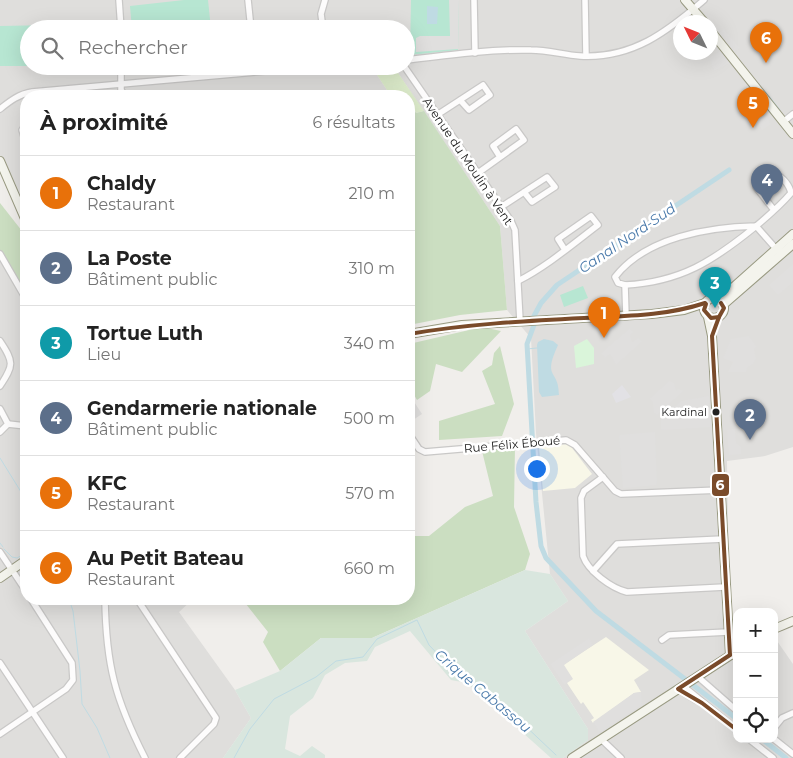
<!DOCTYPE html>
<html lang="fr">
<meta charset="utf-8">
<style>
:root{--surface:#fff;--page:#f2f2f2;--text:#222;--muted:#767676;--line:#e0e0e0;--accent:#2563eb}
body{margin:0;font-family:Montserrat,sans-serif;background:var(--page);color:var(--text)}
.controls{position:absolute;right:15px;bottom:15px;display:grid;overflow:hidden;border-radius:10px;box-shadow:0 5px 20px #0002}
.controls button{width:45px;height:45px;display:grid;place-items:center;padding:0;border:0;border-bottom:1px solid var(--line);background:var(--surface);color:var(--text);font:25px sans-serif}
.compass{position:absolute;left:673px;top:15px;width:45px;height:45px;border-radius:50%;background:var(--surface);box-shadow:0 5px 20px #0002;rotate:313deg}
.you{position:absolute;left:536px;top:468px;width:18px;height:18px;margin:-12px;border:4px solid #fff;border-radius:50%;background:#1a73e8;box-shadow:0 0 0 8px #1a73e833}
.badge{display:grid;place-items:center;width:32px;height:32px;border-radius:50%;background:var(--accent);color:#fff;font-size:16px;font-weight:700}
.pin{position:absolute;translate:-50% -41px;filter:drop-shadow(0 1px 2px #0008)}
.pin::after{content:'';position:absolute;top:26px;width:18px;height:15px;background:inherit;clip-path:polygon(0 0,100% 0,50% 100%)}
.list{margin:0;padding:0;list-style:none}
h2{display:flex;justify-content:space-between;align-items:center;height:65px;margin:0;padding:0 20px;font-size:21px}
h2 small{font-size:16px;font-weight:400;color:var(--muted)}
.list li{display:grid;grid-template-columns:32px 1fr auto;gap:15px;align-items:center;box-sizing:border-box;height:75px;padding:0 20px;border-top:1px solid var(--line)}
.list b{display:block;font-size:19px;white-space:nowrap}
.list p{margin:0;font-size:16px;white-space:nowrap;color:var(--muted)}
.list em{font-size:16px;font-style:normal;color:var(--muted)}
.icon{flex:none;width:28px;height:28px;fill:none;stroke:currentColor;stroke-width:2;stroke-linecap:round;stroke-linejoin:round}
.map{position:relative;flex:none;width:793px;height:758px;overflow:hidden}
.search{position:absolute;background:var(--surface);box-shadow:0 5px 20px #0002;left:20px;top:20px;width:395px;height:55px;display:flex;align-items:center;gap:12px;box-sizing:border-box;padding:0 18px;border-radius:28px;color:var(--muted);font-size:19px}
.panel{position:absolute;background:var(--surface);box-shadow:0 5px 20px #0002;left:20px;top:90px;width:395px;height:515px;border-radius:20px}
.map>svg:first-child{display:block}
.residential{fill:#dfdedc;fill-rule:evenodd}
.education{fill:#f8f7e8}
.grass{fill:#ddeccb}
.forest{fill:#cbdec1}
.wetland{fill:#d9e6de}
.park{fill:#daf5da}
.pitch{fill:#b7e6d2}
.parking{fill:#e0dfde}
.plaza{fill:#e2e1e5}
.water{fill:#bfdbe3}
.lines{fill:none;stroke-linecap:round;stroke-linejoin:round}
.stream{stroke:#bfdbe3;stroke-width:1}
.canal{stroke:#bfdbe3;stroke-width:5}
.street-casing{stroke:#c9c8c7;stroke-width:8}
.secondary-casing{stroke:#999a82;stroke-width:10}
.street{stroke:#fdfcfc;stroke-width:5.5}
.secondary{stroke:#f4f4ed;stroke-width:8}
.bus-1-casing{stroke:#fff;stroke-width:8}
.bus-1{stroke:#7a4b2a;stroke-width:4}
.bus-dot{fill:#222;stroke:#fff;stroke-width:2}
.labels{text-anchor:middle;dominant-baseline:central;stroke-width:5;stroke-linejoin:round;paint-order:stroke}
.bus-label{font-size:11px;fill:#222;stroke:#fff;text-anchor:end}
.street-label{font-size:12px;fill:#222;stroke:#fff}
.water-label{font-size:14px;font-style:italic;fill:#4a7aab;stroke:#fff}
.line-badge{stroke:#fff;stroke-width:2}
.badge-label{font-size:14px;text-anchor:middle;font-weight:bold;fill:#fff}
</style>
<div class="map">
<svg width="793" height="758" viewBox="0 0 793 758">
<rect width="100%" height="100%" fill="#f0eeeb"/>
<g class="residential">
<path d="M0 0H793V447L765 456 727 461 730 653 737 651V739H774L775 638 793 664V758H563L588 740V729L525 631 568 601 550 574 536 433 531 338 507 310 500 226 394 67 373 69 391 96H26V213L19 215 0 173ZM680 22H710V52H680ZM29 29H406V66H29Z"/>
<polygon points="0,250 26,295 26,599 193,599 179,612 235,690 251,718 223,758 0,758"/>
</g>
<g class="education">
<polygon points="569,444 592,474 575,488 543,491 539,447"/>
<polygon points="606,637 649,670 634,680 641,692 634,693 593,723 591,720 594,718 583,702 581,704 567,683 563,665"/>
</g>
<polygon class="grass" points="394,67 424,111 416,113 409,96 391,96 373,69"/>
<g class="forest">
<polygon points="409,100 416,113 424,111 500,226 507,310 460,315 409,325"/>
<polygon points="0,203 22,231 26,240 26,295 0,250"/>
<polygon points="482,327 501,331 462,372 436,364 430,391 417,400 409,386 409,344"/>
<polygon points="500,346 514,404 502,436 439,440 439,421 495,404 482,371 492,365 494,353"/>
<polygon points="515,447 514,507 530,554 525,570 372,638 321,638 280,671 263,642 268,632 242,599 409,599 409,536 429,536 465,507 493,496 482,451"/>
</g>
<polygon class="wetland" points="525,570 550,574 568,601 525,631 588,729 588,740 563,758 551,758 467,683 451,680 410,631 375,647 367,661 345,663 325,675 313,698 290,716 285,749 300,756 312,746 325,755 325,758 223,758 251,718 235,690 280,671 321,638 372,638"/>
<polygon class="park" points="587,339 594,348 594,364 576,368 574,346"/>
<g class="pitch">
<polygon points="184,0 208,0 211,29 132,29 130,6"/>
<polygon points="411,0 459,0 458,50 410,55"/>
<polygon points="52,25 52,29 29,29 29,66 0,66 0,26"/>
<polygon points="583,286 588,298 564,307 560,295"/>
</g>
<g class="parking">
<polygon points="449,0 459,0 458,49 416,52 416,38 420,36 450,36"/>
<polygon points="724,29 740,48 730,54 735,60 714,71 709,58 725,48 715,36"/>
<polygon points="764,112 771,124 762,130 755,118"/>
<polygon points="793,264 793,282 778,295 769,285"/>
<polygon points="630,328 633,332 630,336 632,342 638,338 642,342 616,365 610,354 605,358 601,353"/>
<polygon points="749,336 757,347 754,349 756,358 753,364 747,368 746,372 728,372 733,362 723,358 731,339"/>
<polygon points="669,381 674,383 676,391 678,389 684,391 657,415 654,413 653,402 649,399"/>
<polygon points="409,394 422,414 410,422 409,420"/>
<polygon points="709,396 711,427 661,430 661,418 681,401"/>
<polygon points="735,429 736,443 741,447 741,454 729,455 727,430"/>
<polygon points="655,432 657,485 623,488 619,435"/>
<polygon points="589,638 593,645 564,665 573,679 564,685 550,664"/>
<polygon points="641,692 642,705 600,733 593,722 634,693"/>
</g>
<polygon class="plaza" points="622,385 631,397 616,403 612,394"/>
<g class="water">
<polygon points="427,6 438,7 437,24 427,24"/>
<path d="M544 339 553 341 558 345C542 380 559 368 559 395L542 397 539 392 537 345 538 342Z"/>
</g>
<g class="lines">
<g class="stream">
<polyline points="769,96 780,110"/>
<polyline points="527,349 537,348"/>
<polyline points="0,458 26,500"/>
<polyline points="0,543 3,547"/>
<polyline points="4,549 12,557 17,558 26,553"/>
<polyline points="69,599 73,611 80,671 82,704 97,728 110,758"/>
<polyline points="234,758 250,729 274,699 316,677 336,661 363,657 377,639 417,620 429,645 452,669 520,721 556,755"/>
</g>
<g class="canal">
<polyline points="534,316 541,303 557,285 729,170"/>
<polyline points="534,325 527,344 536,502 541,546 546,558 596,611 685,679"/>
<polyline points="693,685 737,719"/>
<polyline points="762,739 786,758"/>
</g>
<defs>
<g id="street">
<polyline points="119,0 121,29"/>
<polyline points="248,0 251,29"/>
<polyline points="474,0 475,53"/>
<polyline points="585,0 586,56"/>
<polyline points="323,29 321,14 325,0"/>
<path d="M406 60C447 55 490 49 531 50 548 50 564 55 580 56 632 59 667 32 704 0"/>
<polyline points="121,66 121,90 125,96"/>
<polyline points="404,66 511,221 515,230 520,321"/>
<path d="M0 109C10 101 19 94 32 92L322 66"/>
<polyline points="437,115 483,85 490,95 469,110 460,100"/>
<polyline points="783,122 793,114"/>
<polyline points="26,125 22,130 26,143"/>
<polyline points="478,173 524,140 516,129 493,146 500,157"/>
<polyline points="18,202 26,198"/>
<polyline points="501,207 547,177 555,187 532,202 524,192"/>
<path d="M756 226C709 227 646 237 615 277L618 283 625 285C681 282 713 261 755 227 768 216 780 206 791 193 789 183 780 175 771 171L762 175 756 187 774 210"/>
<polyline points="756,226 778,251"/>
<polyline points="0,254 26,299"/>
<path d="M518 281C546 267 573 244 598 225L591 216 558 239 565 250"/>
<polyline points="625,285 626,317"/>
<path d="M0 341C14 362 14 365 0 386"/>
<polyline points="0,409 8,424 0,432"/>
<polyline points="8,424 26,426"/>
<polyline points="409,434 419,449 425,452 566,440 575,445 615,491 621,494 720,490"/>
<polyline points="25,468 26,468"/>
<path d="M603 477 584 491 581 498 583 556C588 571 611 588 627 592L725 587"/>
<polyline points="0,552 26,591"/>
<polyline points="593,571 617,544 723,539"/>
<path d="M105 599C106 665 115 699 145 758"/>
<polyline points="137,599 216,718 214,724 180,758"/>
<polyline points="662,640 669,635 728,632"/>
<polyline points="0,663 63,758"/>
<polyline points="697,676 737,711"/>
<polyline points="683,686 737,730"/>
<polyline points="678,689 696,700"/>
<polyline points="774,728 782,718 793,713"/>
<polyline points="0,734 66,689 73,680 72,663 31,599"/>
<polyline points="601,739 621,758"/>
<polyline points="749,739 773,758"/>
<polyline points="774,739 793,754"/>
</g>
<g id="secondary">
<polyline points="685,0 704,22"/>
<polyline points="710,30 793,134"/>
<polyline points="0,161 26,221"/>
<circle cx="714" cy="308" r="10"/>
<polyline points="719,300 793,234"/>
<polyline points="723,305 793,244"/>
<polyline points="708,317 712,336 730,655"/>
<polyline points="409,334 462,325 652,314 684,310 705,303"/>
<polyline points="0,578 26,560"/>
<polyline points="774,629 793,621"/>
<polyline points="572,758 737,651"/>
</g>
</defs>
<use href="#street" class="street-casing"/>
<use href="#secondary" class="secondary-casing"/>
<use href="#street" class="street"/>
<use href="#secondary" class="secondary"/>
<defs>
<g id="bus-1">
<polyline points="706,304 704,310 711,318 719,317 724,308 721,303"/>
<polyline points="719,317 712,336 730,655"/>
<path d="M409 334C467 324 525 321 584 318 625 316 666 316 705 303"/>
<polyline points="730,655 678,689 702,703 737,730"/>
</g>
</defs>
<use href="#bus-1" class="bus-1-casing"/>
<use href="#bus-1" class="bus-1"/>
</g>
<circle class="bus-dot" cx="716" cy="412" r="4.5"/>
<g class="labels">
<g class="bus-label">
<text x="707" y="412">Kardinal</text>
</g>
<g class="street-label">
<text transform="translate(468 161) rotate(56)">Avenue du Moulin à Vent</text>
<text transform="translate(512 444) rotate(-5)">Rue Félix Éboué</text>
</g>
<g class="water-label">
<text transform="translate(627 238) rotate(-34)">Canal Nord-Sud</text>
<text transform="translate(483 691) rotate(40)">Crique Cabassou</text>
</g>
</g>
<rect class="line-badge" x="711" y="473" width="19" height="24" rx="5" fill="#7a4b2a"/>
<g class="badge-label">
<text x="720" y="490">6</text>
</g>
</svg>
<div class="controls">
<button>+</button>
<button>−</button>
<button><svg class="icon" aria-label="locate" viewBox="0 0 24 24"><circle cx="12" cy="12" r="6"/><path d="M12 2v4M12 18v4M2 12h4M18 12h4"/></svg></button>
</div>
<svg class="compass" viewBox="-18 -18 36 36"><path d="M0-13l5 13h-10z" fill="#e53935"/><path d="M0 13l5-13h-10z" fill="#767676"/></svg>
<div class="you"></div>
<div class="pin badge" style="left:604px;top:338px;background:#e8710a">1</div>
<div class="pin badge" style="left:750px;top:440px;background:#5c6f8a">2</div>
<div class="pin badge" style="left:715px;top:308px;background:#0f9aa8">3</div>
<div class="pin badge" style="left:767px;top:205px;background:#5c6f8a">4</div>
<div class="pin badge" style="left:753px;top:128px;background:#e8710a">5</div>
<div class="pin badge" style="left:766px;top:63px;background:#e8710a">6</div>
<div class="search"><svg class="icon" aria-label="search" viewBox="0 0 24 24"><circle cx="10" cy="10" r="6"/><path d="M15 15l6 6"/></svg>Rechercher</div>
<section class="panel">
<h2>À proximité<small>6 résultats</small></h2>
<ul class="list">
<li><span class="badge" style="background:#e8710a">1</span><div><b>Chaldy</b><p>Restaurant</p></div><em>210 m</em></li>
<li><span class="badge" style="background:#5c6f8a">2</span><div><b>La Poste</b><p>Bâtiment public</p></div><em>310 m</em></li>
<li><span class="badge" style="background:#0f9aa8">3</span><div><b>Tortue Luth</b><p>Lieu</p></div><em>340 m</em></li>
<li><span class="badge" style="background:#5c6f8a">4</span><div><b>Gendarmerie nationale</b><p>Bâtiment public</p></div><em>500 m</em></li>
<li><span class="badge" style="background:#e8710a">5</span><div><b>KFC</b><p>Restaurant</p></div><em>570 m</em></li>
<li><span class="badge" style="background:#e8710a">6</span><div><b>Au Petit Bateau</b><p>Restaurant</p></div><em>660 m</em></li>
</ul>
</section>
</div>
